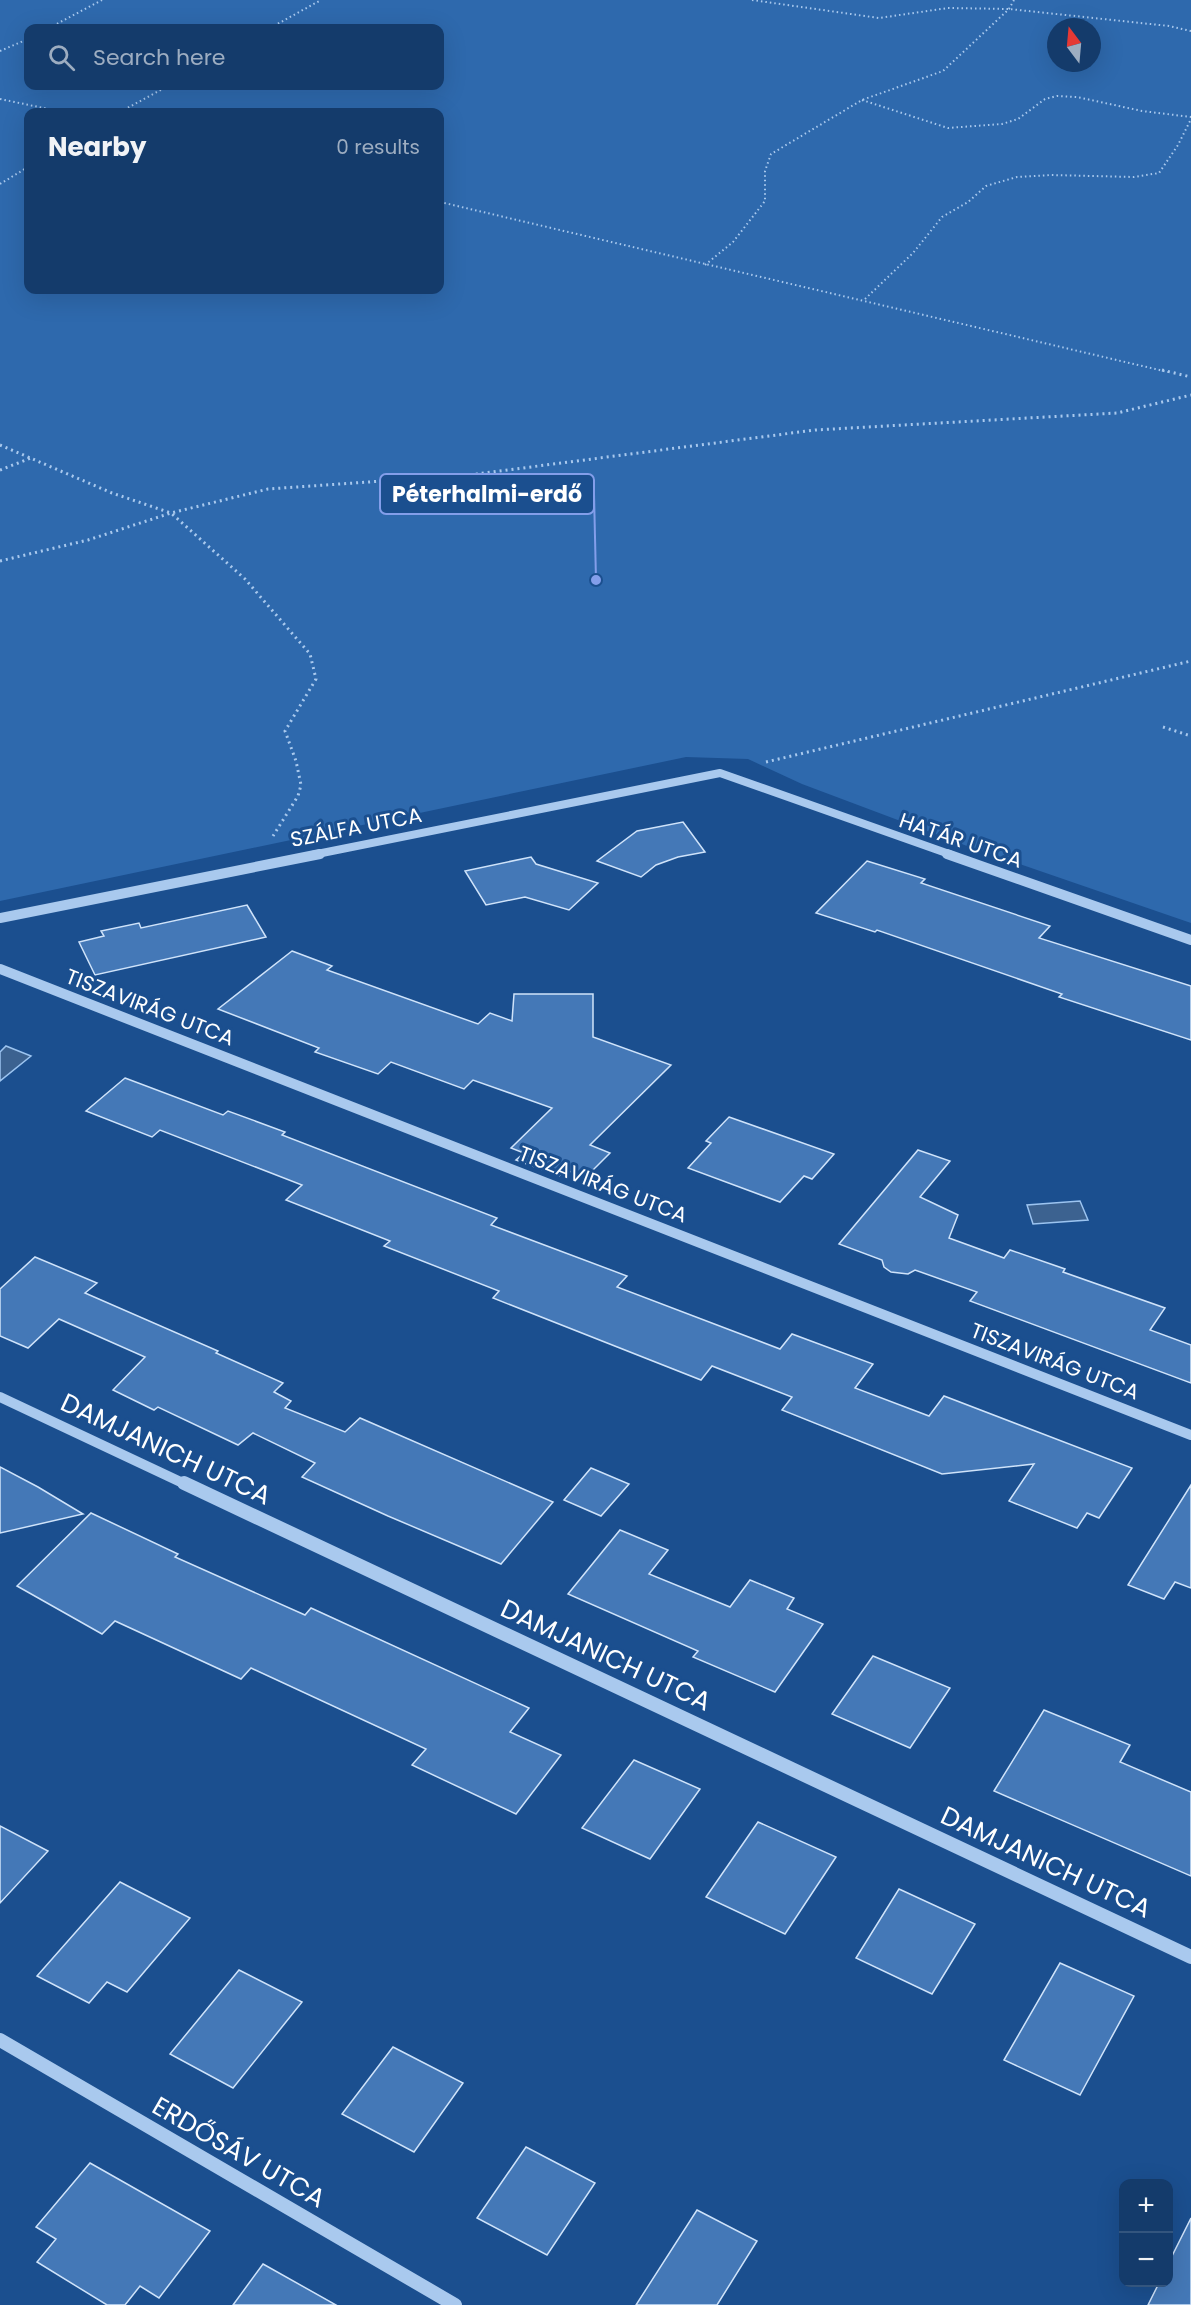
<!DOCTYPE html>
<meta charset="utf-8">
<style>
:root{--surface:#143b6b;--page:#214673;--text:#f1f3f6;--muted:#9dadc1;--line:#33557e}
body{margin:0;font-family:Poppins,sans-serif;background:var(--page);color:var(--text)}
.controls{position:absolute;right:18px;bottom:18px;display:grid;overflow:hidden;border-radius:12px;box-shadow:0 6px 24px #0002}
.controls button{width:54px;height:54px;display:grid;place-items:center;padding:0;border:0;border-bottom:2px solid var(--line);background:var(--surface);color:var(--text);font:30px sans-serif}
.compass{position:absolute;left:1047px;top:18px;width:54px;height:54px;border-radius:50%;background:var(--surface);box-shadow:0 6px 24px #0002;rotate:344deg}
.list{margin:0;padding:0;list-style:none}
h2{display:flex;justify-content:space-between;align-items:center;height:78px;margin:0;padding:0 24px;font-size:26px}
h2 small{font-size:20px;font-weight:400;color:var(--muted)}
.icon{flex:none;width:33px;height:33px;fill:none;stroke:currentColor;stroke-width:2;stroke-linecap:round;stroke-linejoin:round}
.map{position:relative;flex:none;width:1191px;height:2305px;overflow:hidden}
.search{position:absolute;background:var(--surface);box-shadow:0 6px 24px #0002;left:24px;top:24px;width:420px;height:66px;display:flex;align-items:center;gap:15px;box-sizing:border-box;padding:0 21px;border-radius:12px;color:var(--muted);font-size:22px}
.panel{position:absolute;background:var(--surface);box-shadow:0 6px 24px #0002;left:24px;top:108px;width:420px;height:186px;border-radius:12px}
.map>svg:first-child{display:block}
.green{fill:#2e69ad;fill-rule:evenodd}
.water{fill:#3c6290;stroke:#9cc4f0;stroke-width:1.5}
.building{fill:#4478b7;stroke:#cfe3fa;stroke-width:1.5}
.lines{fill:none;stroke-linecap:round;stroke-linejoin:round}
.path-far1{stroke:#a9c9ee;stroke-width:2;stroke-dasharray:1.5 3;stroke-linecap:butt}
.path{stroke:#a9c9ee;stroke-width:3;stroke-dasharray:2 4;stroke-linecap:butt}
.minor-far2{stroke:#a9c9ee;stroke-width:8}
.minor-far1{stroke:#a9c9ee;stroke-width:10}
.minor{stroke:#a9c9ee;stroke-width:14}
.labels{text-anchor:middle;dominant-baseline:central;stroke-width:6;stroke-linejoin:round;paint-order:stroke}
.street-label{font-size:21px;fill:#fff;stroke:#1b4f8f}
.near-street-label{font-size:26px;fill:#fff;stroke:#1b4f8f}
.leader{fill:none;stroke:#839eea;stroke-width:2}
.callout-dot{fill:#839eea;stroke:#1b4f8f;stroke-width:2}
.callout{fill:#1b4f8f;stroke:#839eea;stroke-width:2}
.callout-label{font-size:22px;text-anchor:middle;font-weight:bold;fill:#fff}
</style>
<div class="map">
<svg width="1191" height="2305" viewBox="0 0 1191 2305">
<rect width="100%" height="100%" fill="#1b4f8f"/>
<path class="green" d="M0 0H1191V923L967 846 802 784 748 759 686 757 0 901ZM1056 27H1092V63H1056ZM440 28V86H28V28ZM28 112H440V290H28Z"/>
<g class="water">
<polygon points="6,1046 31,1056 0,1081 0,1052"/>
<polygon points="1080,1201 1088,1220 1033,1224 1027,1205"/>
</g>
<g class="building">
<polygon points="683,822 705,852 678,857 656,865 641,877 597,861 637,831"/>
<polygon points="531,857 536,864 598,883 569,910 525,897 486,905 465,871"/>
<polygon points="867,861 925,879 921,883 1050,926 1039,938 1191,986 1191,1040 1059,997 1062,994 877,930 875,932 816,913"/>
<polygon points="247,905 266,937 95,975 79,942 104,936 101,931 139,923 141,928"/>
<polygon points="292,951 332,966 327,970 478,1024 490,1013 512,1021 514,994 593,994 593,1037 671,1065 590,1145 610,1153 586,1177 566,1170 559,1176 516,1160 524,1153 511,1148 552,1108 473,1080 464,1089 391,1062 378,1074 315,1052 319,1048 218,1009"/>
<polygon points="125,1078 223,1115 228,1111 285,1132 282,1135 497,1218 491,1225 627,1276 617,1287 780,1349 792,1334 873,1364 855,1388 929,1416 944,1396 1132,1468 1099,1518 1087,1513 1077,1528 1009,1501 1034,1464 942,1474 782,1410 792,1397 712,1366 701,1380 493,1298 499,1291 384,1246 390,1241 286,1200 302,1185 160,1130 152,1137 86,1111"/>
<polygon points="729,1117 834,1154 812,1179 804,1176 780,1202 688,1168 711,1143 706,1141"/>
<polygon points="918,1150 950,1161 920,1197 958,1215 949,1238 1004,1258 1010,1250 1065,1269 1063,1272 1165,1308 1150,1330 1191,1345 1191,1383 970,1301 977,1292 915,1270 908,1274 891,1272 884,1267 882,1260 839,1244"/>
<polygon points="35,1257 97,1283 85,1293 218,1351 216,1353 283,1383 274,1392 291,1401 285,1408 345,1432 360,1418 553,1502 501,1564 388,1516 302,1477 315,1463 253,1433 238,1445 158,1407 154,1410 113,1390 145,1357 59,1319 28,1348 0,1336 0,1289"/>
<polygon points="0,1467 38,1487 83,1514 0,1533"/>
<polygon points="591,1468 629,1484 601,1516 564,1500"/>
<polygon points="1191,1485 1191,1588 1175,1582 1164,1599 1128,1585"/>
<polygon points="91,1513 178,1554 175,1557 305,1615 311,1608 529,1708 510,1732 561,1755 516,1814 412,1765 426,1749 251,1668 241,1679 115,1621 102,1634 17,1586"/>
<polygon points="620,1530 668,1550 649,1574 730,1607 750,1580 794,1598 787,1609 823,1624 775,1692 693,1657 698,1651 568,1594"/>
<polygon points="873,1656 950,1688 910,1748 832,1714"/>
<polygon points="1044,1710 1130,1745 1120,1762 1191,1792 1191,1876 994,1791"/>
<polygon points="634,1760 700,1789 650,1859 582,1828"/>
<polygon points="758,1822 836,1857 785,1934 706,1897"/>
<polygon points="0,1826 48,1851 0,1903"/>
<polygon points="120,1882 190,1918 127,1992 107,1982 89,2003 37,1976"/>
<polygon points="899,1889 975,1924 932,1994 856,1958"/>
<polygon points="1060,1963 1134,1996 1080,2095 1004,2060"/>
<polygon points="239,1970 302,2002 233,2088 170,2054"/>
<polygon points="393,2047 463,2083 414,2152 342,2114"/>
<polygon points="526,2147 595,2183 547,2255 477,2218"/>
<polygon points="90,2163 210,2231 159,2298 140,2286 125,2305 107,2305 37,2262 56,2239 36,2227"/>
<polygon points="697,2210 757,2241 717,2305 636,2305"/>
<polygon points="1191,2218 1191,2305 1148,2305 1159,2283 1168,2283 1168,2264"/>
<polygon points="263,2264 336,2305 233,2305"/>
</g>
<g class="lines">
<g class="path-far1">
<polyline points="752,0 879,18 948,8 1009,9 1169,26 1191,31"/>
<polyline points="49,28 102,0"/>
<polyline points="270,28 321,0"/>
<polyline points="0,51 28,39"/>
<polyline points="0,99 63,112"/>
<polyline points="862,100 948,128 1002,124 1018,119 1045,99 1057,96 1077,97 1142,111 1191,117"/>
<polyline points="120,112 168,86"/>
<polyline points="0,184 28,167"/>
<polyline points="440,202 1168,372"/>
<polyline points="705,265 733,242 765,201 765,171 771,154 862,100 943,71 1009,9 1014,0"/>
<polyline points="865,299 913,253 942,217 968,202 986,186 1017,177 1051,175 1134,177 1159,173 1178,145 1191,119"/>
</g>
<g class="path">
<polyline points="1162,370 1191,377"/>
<polyline points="0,445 112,493 171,513 245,579 310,654 316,679 285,731 296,761 301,785 298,796 273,836"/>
<polyline points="0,470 31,458"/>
<polyline points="0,561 88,540 171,513 268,489 469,475 815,430 1117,413 1191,395"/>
<polyline points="1163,727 1191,736"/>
<polyline points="766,762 1191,661"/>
</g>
<polyline class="minor-far2" points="312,855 720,773 952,855"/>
<g class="minor-far1">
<polyline points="947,854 1191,940"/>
<polyline points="0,918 320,854"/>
<polyline points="0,969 1191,1435"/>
<polyline points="0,1397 187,1485"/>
</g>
<g class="minor">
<polyline points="184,1483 1191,1957"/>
<polyline points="0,2040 455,2305"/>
</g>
</g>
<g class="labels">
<g class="street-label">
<text transform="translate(356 827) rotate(-11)">SZÁLFA UTCA</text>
<text transform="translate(961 840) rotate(19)">HATÁR UTCA</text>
<text transform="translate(150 1007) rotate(21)">TISZAVIRÁG UTCA</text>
<text transform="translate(603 1184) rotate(21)">TISZAVIRÁG UTCA</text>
<text transform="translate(1055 1361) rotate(21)">TISZAVIRÁG UTCA</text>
</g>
<g class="near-street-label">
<text transform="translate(166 1449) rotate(25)">DAMJANICH UTCA</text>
<text transform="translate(606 1655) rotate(25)">DAMJANICH UTCA</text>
<text transform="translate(1046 1862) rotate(25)">DAMJANICH UTCA</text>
<text transform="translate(239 2152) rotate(30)">ERDŐSÁV UTCA</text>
</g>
</g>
<path class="leader" d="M596 580L594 494"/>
<circle class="callout-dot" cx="596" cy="580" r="6"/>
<rect class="callout" x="380" y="474" width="214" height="40" rx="6"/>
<g class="callout-label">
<text x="487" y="502">Péterhalmi-erdő</text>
</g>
</svg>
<div class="controls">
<button>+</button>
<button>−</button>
</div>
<svg class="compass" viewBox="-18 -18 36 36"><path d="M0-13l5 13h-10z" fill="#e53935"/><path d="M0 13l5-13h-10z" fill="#9dadc1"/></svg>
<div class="search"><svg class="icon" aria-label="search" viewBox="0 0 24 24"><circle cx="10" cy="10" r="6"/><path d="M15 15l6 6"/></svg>Search here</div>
<section class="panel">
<h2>Nearby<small>0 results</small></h2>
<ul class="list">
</ul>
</section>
</div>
